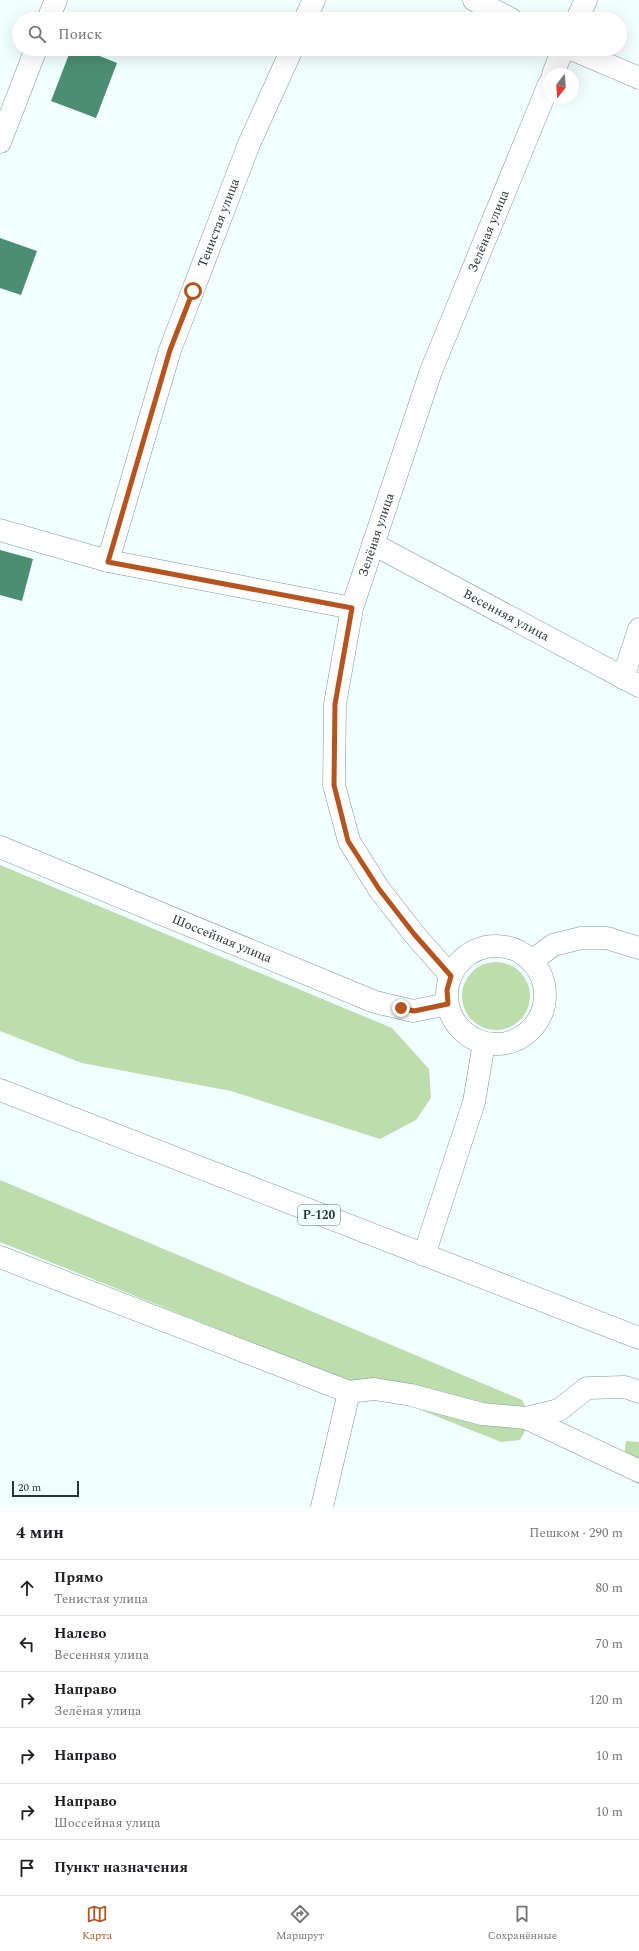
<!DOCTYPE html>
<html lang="ru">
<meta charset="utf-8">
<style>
:root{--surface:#fff;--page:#f6f6f6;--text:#202124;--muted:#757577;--line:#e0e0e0;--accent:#b7541e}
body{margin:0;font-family:Spectral,serif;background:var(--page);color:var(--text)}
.compass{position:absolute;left:543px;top:68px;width:36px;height:36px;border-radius:50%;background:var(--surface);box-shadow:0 4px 16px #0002;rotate:197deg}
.scale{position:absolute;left:12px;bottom:10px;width:67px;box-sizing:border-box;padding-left:4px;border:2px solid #263434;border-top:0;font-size:11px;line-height:14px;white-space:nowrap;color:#263434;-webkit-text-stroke:3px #f1fffe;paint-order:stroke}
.stop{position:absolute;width:12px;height:12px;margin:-9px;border:3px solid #b7541e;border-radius:50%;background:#fff}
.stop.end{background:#b7541e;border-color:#fff;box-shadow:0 1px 4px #0008}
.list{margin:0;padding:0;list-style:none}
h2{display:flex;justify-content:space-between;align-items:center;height:52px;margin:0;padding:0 16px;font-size:17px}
h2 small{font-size:13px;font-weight:400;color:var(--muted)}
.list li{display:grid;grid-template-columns:26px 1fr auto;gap:12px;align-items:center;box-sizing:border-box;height:56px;padding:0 16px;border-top:1px solid var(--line)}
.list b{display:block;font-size:15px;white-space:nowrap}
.list p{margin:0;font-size:13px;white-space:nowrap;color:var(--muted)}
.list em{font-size:13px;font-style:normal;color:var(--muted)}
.icon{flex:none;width:22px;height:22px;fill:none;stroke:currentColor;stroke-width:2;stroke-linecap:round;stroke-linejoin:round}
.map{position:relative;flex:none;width:639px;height:1507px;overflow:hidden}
.search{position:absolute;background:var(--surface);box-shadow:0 4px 16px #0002;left:12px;right:12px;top:12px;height:44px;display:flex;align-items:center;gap:10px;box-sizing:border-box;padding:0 14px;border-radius:22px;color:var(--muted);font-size:15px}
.sheet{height:388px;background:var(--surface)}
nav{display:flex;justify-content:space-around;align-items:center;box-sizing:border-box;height:56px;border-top:1px solid var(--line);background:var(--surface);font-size:11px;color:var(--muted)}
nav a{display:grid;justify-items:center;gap:2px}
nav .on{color:var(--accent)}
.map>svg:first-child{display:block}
.green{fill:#bdddac}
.building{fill:#4c8e72}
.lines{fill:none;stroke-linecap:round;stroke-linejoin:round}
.minor-casing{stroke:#789999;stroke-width:23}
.highway-casing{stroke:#789999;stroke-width:23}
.minor{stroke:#fff;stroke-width:22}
.highway{stroke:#fff;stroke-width:22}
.route{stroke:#b7541e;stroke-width:5}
.labels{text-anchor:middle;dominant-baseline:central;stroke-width:3.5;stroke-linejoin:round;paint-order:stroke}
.shield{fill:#f1fffe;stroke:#637171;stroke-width:1}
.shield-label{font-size:12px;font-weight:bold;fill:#263434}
.street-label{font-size:13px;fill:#263434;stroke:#f1fffe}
</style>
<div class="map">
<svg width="639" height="1507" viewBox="0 0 639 1507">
<rect width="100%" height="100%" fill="#f1fffe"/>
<g class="green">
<polygon points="0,865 392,1028 429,1069 431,1098 416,1120 380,1139 231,1091 82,1063 0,1031"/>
<circle cx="496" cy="996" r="34"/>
<polygon points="0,1180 522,1400 532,1419 520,1440 501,1442 0,1242"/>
<polygon points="626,1441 639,1442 639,1485 622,1474"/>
</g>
<g class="building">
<polygon points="71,49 82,49 117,63 96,118 51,101"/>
<polygon points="0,238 37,251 21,295 0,288"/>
<polygon points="0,550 33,559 22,601 0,595"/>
</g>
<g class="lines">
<defs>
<g id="minor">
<polyline points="474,0 511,19"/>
<polyline points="48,19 56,0"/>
<polyline points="305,19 314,0"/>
<polyline points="577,19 586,0"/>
<polyline points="571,49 639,78"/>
<polyline points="553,74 563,49"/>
<polyline points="0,142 36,49"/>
<polyline points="0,530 108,561 352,608"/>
<path id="s1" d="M373 544 639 686"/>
<path id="s2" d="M108 561 170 350 249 144 292 49"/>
<polyline points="623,678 639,629"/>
<path id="s3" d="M0 847 375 1002 413 1011 447 1004"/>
<circle cx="496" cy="995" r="49"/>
<polyline points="532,961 553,945 581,938 607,938 639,948"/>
<path id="s4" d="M451 976 414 934 379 889 349 841 334 785 335 704 352 608 431 371 549 84"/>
<polyline points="424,1255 474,1102 484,1043"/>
<polyline points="0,1257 349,1392 374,1389 411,1395 482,1414 526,1418 559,1410 587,1388 625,1387 639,1392"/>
<polyline points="526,1418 639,1471"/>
<polyline points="322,1507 349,1392"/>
</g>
<polyline id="highway" points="0,1090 639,1338"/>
</defs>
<use href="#minor" class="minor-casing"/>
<use href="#highway" class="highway-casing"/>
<use href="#minor" class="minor"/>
<use href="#highway" class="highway"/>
</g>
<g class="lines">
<polyline class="route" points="193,291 170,350 108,562 352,608 335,704 334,785 348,841 379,889 414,934 451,976 447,990 448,1004 414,1011 401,1008"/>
</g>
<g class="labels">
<rect class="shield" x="298" y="1205" width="42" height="20" rx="3"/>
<g class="shield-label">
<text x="319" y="1215">Р-120</text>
</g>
<g class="street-label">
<text stroke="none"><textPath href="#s2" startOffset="356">Тенистая улица</textPath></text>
<text stroke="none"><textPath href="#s4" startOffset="807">Зелёная улица</textPath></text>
<text stroke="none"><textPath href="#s4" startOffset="483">Зелёная улица</textPath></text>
<text stroke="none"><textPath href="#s1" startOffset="151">Весенняя улица</textPath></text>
<text stroke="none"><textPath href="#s3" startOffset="240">Шоссейная улица</textPath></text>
</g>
</g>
</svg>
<svg class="compass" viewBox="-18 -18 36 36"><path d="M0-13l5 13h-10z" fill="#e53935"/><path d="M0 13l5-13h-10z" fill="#757577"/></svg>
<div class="scale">20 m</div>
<div class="stop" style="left:193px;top:291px"></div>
<div class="stop end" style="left:401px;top:1008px"></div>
<div class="search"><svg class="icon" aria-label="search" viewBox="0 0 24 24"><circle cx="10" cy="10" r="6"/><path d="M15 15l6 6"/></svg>Поиск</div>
</div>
<section class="sheet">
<h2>4 мин<small>Пешком · 290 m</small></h2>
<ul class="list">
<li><svg class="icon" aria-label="ahead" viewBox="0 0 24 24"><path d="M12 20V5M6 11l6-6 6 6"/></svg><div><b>Прямо</b><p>Тенистая улица</p></div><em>80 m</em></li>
<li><svg class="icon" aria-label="left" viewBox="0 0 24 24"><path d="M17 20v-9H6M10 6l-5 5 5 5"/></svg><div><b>Налево</b><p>Весенняя улица</p></div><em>70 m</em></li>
<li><svg class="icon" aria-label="right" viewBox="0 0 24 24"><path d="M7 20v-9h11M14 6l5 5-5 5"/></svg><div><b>Направо</b><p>Зелёная улица</p></div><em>120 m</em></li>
<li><svg class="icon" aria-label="right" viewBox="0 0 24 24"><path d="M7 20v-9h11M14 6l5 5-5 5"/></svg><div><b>Направо</b></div><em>10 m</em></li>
<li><svg class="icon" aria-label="right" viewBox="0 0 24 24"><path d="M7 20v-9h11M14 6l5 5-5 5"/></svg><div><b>Направо</b><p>Шоссейная улица</p></div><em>10 m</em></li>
<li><svg class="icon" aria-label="arrive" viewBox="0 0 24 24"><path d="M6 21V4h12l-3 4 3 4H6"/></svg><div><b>Пункт назначения</b></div></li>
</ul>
</section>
<nav>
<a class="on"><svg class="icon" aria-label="map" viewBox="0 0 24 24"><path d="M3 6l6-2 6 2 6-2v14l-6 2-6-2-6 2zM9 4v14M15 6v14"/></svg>Карта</a>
<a><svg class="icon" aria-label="directions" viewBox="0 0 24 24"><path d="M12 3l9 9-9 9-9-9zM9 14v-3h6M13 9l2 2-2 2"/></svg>Маршрут</a>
<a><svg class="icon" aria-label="saved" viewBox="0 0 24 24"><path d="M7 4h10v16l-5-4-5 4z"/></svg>Сохранённые</a>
</nav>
